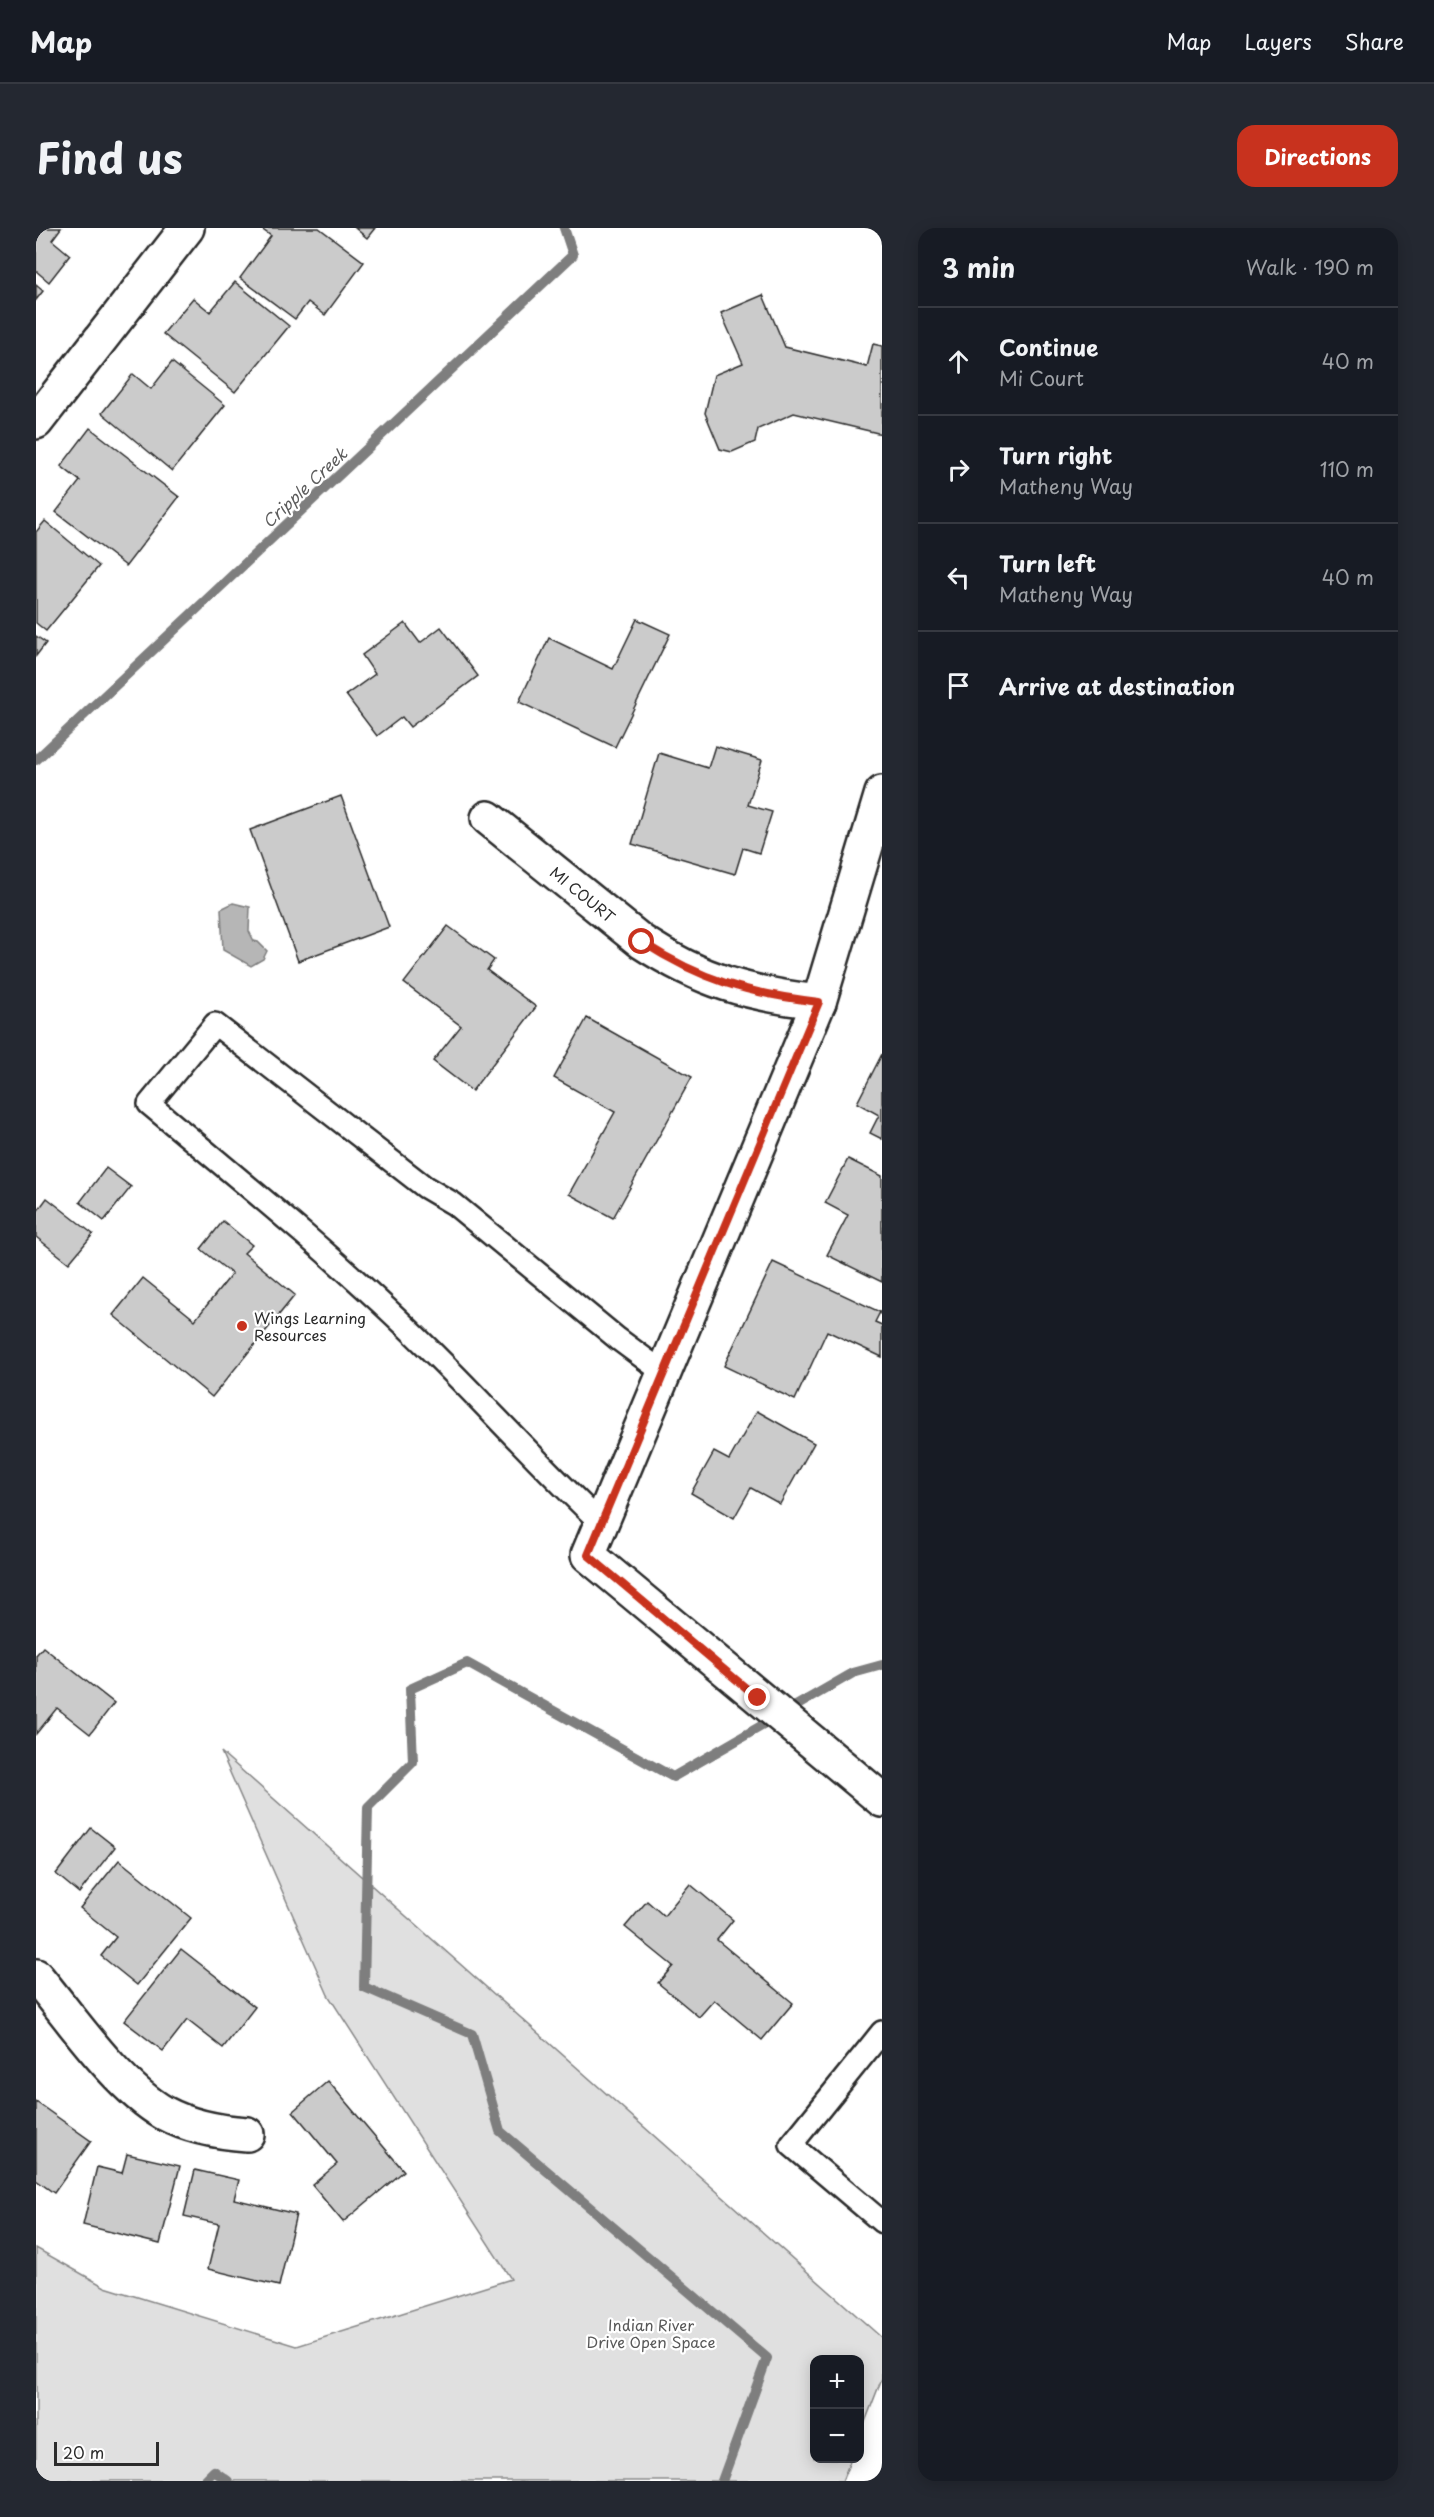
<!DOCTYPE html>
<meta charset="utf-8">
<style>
:root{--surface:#171b24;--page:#242831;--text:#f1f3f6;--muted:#9ea1a6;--line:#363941;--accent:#c8321e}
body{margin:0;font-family:"Playpen Sans",sans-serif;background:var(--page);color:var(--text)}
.controls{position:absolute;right:18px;bottom:18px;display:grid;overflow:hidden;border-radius:12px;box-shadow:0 3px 15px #0003}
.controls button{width:54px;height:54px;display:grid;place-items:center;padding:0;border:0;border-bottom:2px solid var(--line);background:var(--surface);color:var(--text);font:30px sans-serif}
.scale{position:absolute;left:18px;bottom:15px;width:105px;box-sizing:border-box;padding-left:6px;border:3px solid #2b2b2b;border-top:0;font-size:16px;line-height:21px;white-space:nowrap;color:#2b2b2b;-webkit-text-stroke:4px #fff;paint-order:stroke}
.stop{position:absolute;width:18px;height:18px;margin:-14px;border:4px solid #c8321e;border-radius:50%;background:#fff}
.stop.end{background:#c8321e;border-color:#fff;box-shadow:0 2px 6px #0008}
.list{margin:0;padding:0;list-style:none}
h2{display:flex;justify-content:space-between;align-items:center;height:78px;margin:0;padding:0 24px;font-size:26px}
h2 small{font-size:20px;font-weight:400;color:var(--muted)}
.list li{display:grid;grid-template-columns:39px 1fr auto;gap:18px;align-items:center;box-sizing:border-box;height:108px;padding:0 24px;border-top:2px solid var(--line)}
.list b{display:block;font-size:22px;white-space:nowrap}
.list p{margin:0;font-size:20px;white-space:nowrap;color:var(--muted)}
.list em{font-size:20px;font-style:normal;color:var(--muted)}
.icon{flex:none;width:33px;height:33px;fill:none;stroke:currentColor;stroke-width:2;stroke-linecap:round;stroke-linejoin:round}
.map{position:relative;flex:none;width:846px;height:2253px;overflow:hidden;border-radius:18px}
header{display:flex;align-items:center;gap:36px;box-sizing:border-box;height:84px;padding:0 30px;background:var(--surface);border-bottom:2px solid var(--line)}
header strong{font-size:28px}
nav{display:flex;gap:33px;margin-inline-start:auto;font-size:21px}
.intro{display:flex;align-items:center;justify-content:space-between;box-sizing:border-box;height:144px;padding:0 36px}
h1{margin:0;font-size:42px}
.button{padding:15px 27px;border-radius:18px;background:var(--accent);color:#fff;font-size:21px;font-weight:700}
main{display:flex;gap:36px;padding:0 36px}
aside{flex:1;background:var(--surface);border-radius:18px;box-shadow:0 3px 15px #0003}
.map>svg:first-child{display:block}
.green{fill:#e0e0e0;stroke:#868686;stroke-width:1.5}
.water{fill:#b6b6b6;stroke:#7e7e7e;stroke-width:1.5}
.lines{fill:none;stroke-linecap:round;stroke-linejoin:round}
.stream{stroke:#7e7e7e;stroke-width:10}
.building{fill:#cbcbcb;stroke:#2b2b2b;stroke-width:1.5}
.service-casing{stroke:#2b2b2b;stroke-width:26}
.minor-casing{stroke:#2b2b2b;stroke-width:38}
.service{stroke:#fff;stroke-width:21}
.minor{stroke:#fff;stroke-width:33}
.route{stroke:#c8321e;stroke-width:8}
.poi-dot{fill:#c8321e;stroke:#fff;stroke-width:2}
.labels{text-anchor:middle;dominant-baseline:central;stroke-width:4.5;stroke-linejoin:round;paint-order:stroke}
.street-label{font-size:15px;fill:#2b2b2b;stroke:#fff}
.poi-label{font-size:15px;fill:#2b2b2b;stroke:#fff;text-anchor:start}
.park-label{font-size:15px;fill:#585858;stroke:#fff}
.water-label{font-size:16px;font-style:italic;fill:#5c5c5c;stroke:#fff}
</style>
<header>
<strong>Map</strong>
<nav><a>Map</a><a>Layers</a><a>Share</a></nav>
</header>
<div class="intro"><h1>Find us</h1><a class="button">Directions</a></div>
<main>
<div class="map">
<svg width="846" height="2253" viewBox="0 0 846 2253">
<rect width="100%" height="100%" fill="#fff"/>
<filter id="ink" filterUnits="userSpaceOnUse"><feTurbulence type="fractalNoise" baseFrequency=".0167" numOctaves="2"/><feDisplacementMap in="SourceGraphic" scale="12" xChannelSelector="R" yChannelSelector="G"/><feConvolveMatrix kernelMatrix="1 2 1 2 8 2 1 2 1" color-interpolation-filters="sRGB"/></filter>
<g filter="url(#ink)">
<polygon class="green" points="185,1524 846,2110 846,2150 824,2207 824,2132 778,2132 778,2230 815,2231 806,2253 0,2253 0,2020 69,2059 261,2118 475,2051 292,1767"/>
<polygon class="water" points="197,675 214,679 213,703 218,713 222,714 231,723 227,731 215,738 187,722 185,681"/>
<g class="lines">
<g class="stream">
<polyline points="0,532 537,27 528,0"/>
<polyline points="168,2253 178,2243 192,2253"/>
<polyline points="686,2253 731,2130 464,1903 436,1806 328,1759 332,1579 377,1534 374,1461 431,1435 637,1549 817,1445 846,1437"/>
</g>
</g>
<g class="building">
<polygon points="0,0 25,0 16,12 34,27 13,54 0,43"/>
<polygon points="224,0 283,0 328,34 289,87 272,74 259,91 204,50 235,8"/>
<polygon points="319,0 339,0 331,10"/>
<polygon points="199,54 253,98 199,164 127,106 157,70 174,84"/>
<polygon points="0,57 7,63 0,72"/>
<polygon points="727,67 749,119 831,139 837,116 846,118 846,206 758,185 722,201 719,214 696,224 684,221 669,185 678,147 707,135 685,85"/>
<polygon points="136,134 189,177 136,243 66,185 97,146 115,161"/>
<polygon points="54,200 143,269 90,338 20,284 44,253 25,238"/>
<polygon points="9,293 63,338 10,403 0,395 0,304"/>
<polygon points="601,391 634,406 579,519 483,474 513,410 577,441"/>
<polygon points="369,395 384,415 405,399 442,448 374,499 366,489 341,508 310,467 339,446 326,427"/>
<polygon points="0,408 10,415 0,428"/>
<polygon points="679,518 726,532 712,577 736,584 723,625 707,620 699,646 596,616 623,525 672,540"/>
<polygon points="305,568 353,699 262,733 214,602"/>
<polygon points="412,698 458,732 451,742 500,779 436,863 397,833 425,798 368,755"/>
<polygon points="551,790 656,849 577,990 533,966 579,884 518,850"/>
<polygon points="846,826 846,911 834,905 843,887 821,875"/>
<polygon points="812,931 846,948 846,1054 791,1027 812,987 789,975"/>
<polygon points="70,940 95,959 68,993 44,974"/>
<polygon points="11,970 57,1006 33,1035 0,1009 0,985"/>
<polygon points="187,993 216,1017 208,1025 259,1067 176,1169 77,1087 107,1050 159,1092 196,1046 165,1021"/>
<polygon points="737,1034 844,1084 839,1094 846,1097 846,1129 791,1103 759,1172 688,1138"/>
<polygon points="721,1183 778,1215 744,1276 715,1260 698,1290 655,1265 678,1224 693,1232"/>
<polygon points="7,1419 78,1475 54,1506 21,1480 0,1506 0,1427"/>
<polygon points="55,1600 79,1619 43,1665 20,1646"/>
<polygon points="83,1632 155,1690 101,1757 65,1728 80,1709 44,1680"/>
<polygon points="654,1656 697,1692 681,1712 757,1775 726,1812 678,1772 663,1789 622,1755 637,1738 589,1699 611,1673 628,1688"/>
<polygon points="145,1721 219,1779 187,1820 151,1792 127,1823 88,1793"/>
<polygon points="292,1853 368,1943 307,1994 276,1957 301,1936 257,1883"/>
<polygon points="0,1874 55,1913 18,1965 0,1952"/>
<polygon points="91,1926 144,1938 124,2016 47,1997 61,1939 86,1945"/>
<polygon points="159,1942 203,1952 198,1971 260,1986 243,2058 172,2041 183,1996 148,1988"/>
</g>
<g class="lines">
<defs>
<g id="service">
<path d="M565 1295C505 1239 451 1178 393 1121 305 1034 208 955 113 876L179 796 389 959 418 976 582 1111 628 1145"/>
<polyline points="846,1804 755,1917 846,1994"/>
</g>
<g id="minor">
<polyline points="0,194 151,0"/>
<polyline points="846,565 783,774 552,1327 846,1572"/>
<path d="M452 590 606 714C666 753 712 766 783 774"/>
<path d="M0 1748C35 1790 81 1858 128 1885 154 1899 182 1904 211 1906"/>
</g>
</defs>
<use href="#service" class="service-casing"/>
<use href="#minor" class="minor-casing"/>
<use href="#service" class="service"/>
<use href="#minor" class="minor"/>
</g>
</g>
<g class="lines" filter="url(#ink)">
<path class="route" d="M606 714C665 752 713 766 783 774L552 1327 722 1470"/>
</g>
<circle class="poi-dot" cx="206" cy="1098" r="6"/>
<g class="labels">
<g class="street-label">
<text transform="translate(547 666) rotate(39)">MI COURT</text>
</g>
<g class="poi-label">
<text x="218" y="1089">Wings Learning<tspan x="218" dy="17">Resources</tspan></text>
</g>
<g class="park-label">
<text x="615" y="2096">Indian River<tspan x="615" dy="17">Drive Open Space</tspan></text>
</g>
<g class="water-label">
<text transform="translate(268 259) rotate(-43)">Cripple Creek</text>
</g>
</g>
</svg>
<div class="controls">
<button>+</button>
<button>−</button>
</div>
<div class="scale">20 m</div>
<div class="stop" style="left:606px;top:714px"></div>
<div class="stop end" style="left:722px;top:1470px"></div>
</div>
<aside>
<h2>3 min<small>Walk · 190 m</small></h2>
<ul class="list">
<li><svg class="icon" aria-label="ahead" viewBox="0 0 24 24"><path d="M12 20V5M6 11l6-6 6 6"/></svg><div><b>Continue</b><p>Mi Court</p></div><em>40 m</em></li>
<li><svg class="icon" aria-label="right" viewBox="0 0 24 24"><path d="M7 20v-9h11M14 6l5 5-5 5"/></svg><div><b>Turn right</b><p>Matheny Way</p></div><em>110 m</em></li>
<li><svg class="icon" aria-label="left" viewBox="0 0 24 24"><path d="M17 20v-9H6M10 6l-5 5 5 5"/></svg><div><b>Turn left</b><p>Matheny Way</p></div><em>40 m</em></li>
<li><svg class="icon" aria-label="arrive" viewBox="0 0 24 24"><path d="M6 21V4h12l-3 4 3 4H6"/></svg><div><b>Arrive at destination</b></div></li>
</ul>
</aside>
</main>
